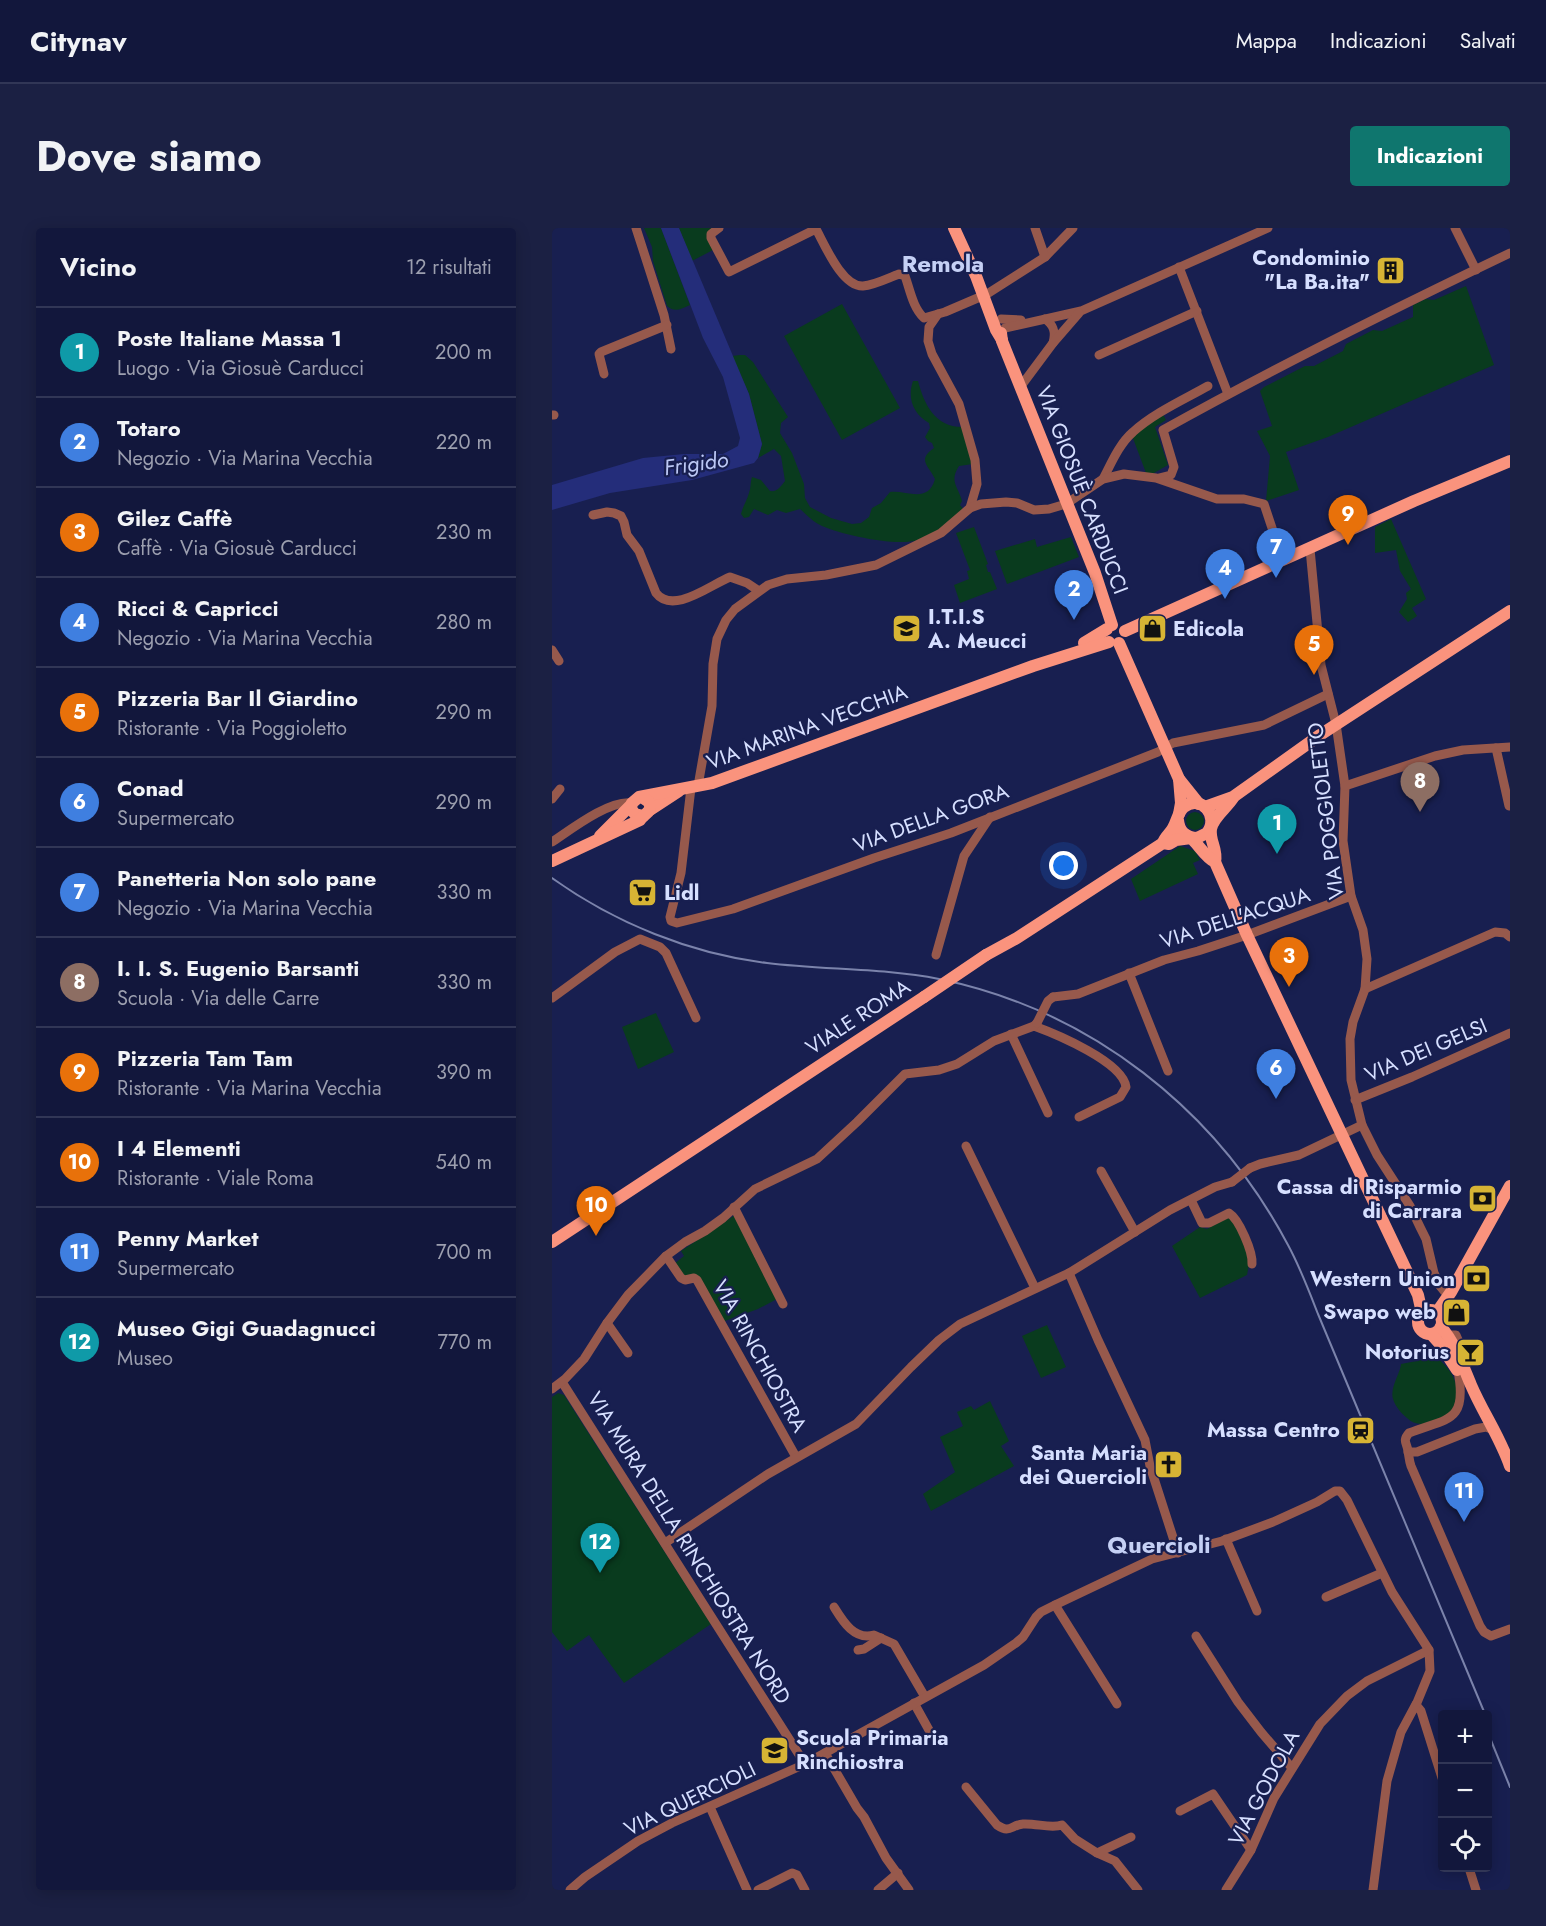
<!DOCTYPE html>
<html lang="it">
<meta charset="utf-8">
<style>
:root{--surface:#12173c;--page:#1b2043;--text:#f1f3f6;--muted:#9c9faf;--line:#313656;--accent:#0f766e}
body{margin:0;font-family:Jost,sans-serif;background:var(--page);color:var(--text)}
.controls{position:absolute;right:18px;bottom:18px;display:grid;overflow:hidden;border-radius:6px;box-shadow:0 3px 15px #0003}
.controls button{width:54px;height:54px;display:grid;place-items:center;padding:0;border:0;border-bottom:2px solid var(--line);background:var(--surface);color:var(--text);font:30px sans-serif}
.you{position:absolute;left:512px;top:638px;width:21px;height:21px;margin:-15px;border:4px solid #fff;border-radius:50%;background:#1a73e8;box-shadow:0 0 0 9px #1a73e833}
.badge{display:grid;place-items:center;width:39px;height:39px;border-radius:50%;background:var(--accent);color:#fff;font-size:20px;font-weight:700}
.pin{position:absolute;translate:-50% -50px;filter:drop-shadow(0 2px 3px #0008)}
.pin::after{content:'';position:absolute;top:32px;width:21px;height:18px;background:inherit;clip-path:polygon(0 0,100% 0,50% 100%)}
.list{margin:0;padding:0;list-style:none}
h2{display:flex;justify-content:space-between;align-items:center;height:78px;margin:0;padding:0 24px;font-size:26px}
h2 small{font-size:20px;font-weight:400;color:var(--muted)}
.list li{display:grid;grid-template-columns:39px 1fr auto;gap:18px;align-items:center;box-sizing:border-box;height:90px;padding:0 24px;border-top:2px solid var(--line)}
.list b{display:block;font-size:22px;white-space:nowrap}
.list p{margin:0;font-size:20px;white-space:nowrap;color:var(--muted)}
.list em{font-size:20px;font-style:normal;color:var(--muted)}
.icon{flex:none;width:33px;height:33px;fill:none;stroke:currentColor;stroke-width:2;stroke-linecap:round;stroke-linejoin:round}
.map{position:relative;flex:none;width:958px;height:1662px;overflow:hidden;border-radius:6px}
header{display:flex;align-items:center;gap:36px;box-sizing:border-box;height:84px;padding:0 30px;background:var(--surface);border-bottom:2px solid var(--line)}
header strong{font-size:28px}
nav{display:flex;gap:33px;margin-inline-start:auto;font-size:21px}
.intro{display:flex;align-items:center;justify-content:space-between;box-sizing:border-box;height:144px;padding:0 36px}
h1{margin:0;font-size:42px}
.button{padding:15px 27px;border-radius:6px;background:var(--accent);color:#fff;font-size:21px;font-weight:700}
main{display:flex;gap:36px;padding:0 36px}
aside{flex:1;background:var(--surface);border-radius:6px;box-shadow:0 3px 15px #0003}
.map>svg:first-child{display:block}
.green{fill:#093b1e}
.water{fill:#242d7a}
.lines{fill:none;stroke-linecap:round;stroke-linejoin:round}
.minor{stroke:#97594c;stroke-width:9}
.major{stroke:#fa937d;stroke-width:12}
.rail{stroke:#7b83ab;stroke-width:2}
.minor-bridge{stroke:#97594c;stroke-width:9}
.major-bridge{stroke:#fa937d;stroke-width:12}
.labels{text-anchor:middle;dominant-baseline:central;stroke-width:4.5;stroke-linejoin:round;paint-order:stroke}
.poi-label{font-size:21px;font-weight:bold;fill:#d6dfff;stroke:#181f50;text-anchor:end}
.street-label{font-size:21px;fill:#d6dfff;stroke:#181f50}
.water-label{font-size:22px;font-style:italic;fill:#bcc8f5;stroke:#181f50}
.quarter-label{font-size:24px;font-weight:bold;fill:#c5d0f5;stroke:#181f50}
</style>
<header>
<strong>Citynav</strong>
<nav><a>Mappa</a><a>Indicazioni</a><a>Salvati</a></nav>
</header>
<div class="intro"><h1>Dove siamo</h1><a class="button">Indicazioni</a></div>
<main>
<aside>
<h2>Vicino<small>12 risultati</small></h2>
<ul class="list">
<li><span class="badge" style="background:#0f9aa8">1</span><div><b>Poste Italiane Massa 1</b><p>Luogo · Via Giosuè Carducci</p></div><em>200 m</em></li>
<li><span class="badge" style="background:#3f7fe0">2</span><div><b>Totaro</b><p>Negozio · Via Marina Vecchia</p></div><em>220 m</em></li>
<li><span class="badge" style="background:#e8710a">3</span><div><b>Gilez Caffè</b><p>Caffè · Via Giosuè Carducci</p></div><em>230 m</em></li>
<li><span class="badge" style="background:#3f7fe0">4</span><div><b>Ricci &amp; Capricci</b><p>Negozio · Via Marina Vecchia</p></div><em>280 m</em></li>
<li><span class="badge" style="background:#e8710a">5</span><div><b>Pizzeria Bar Il Giardino</b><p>Ristorante · Via Poggioletto</p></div><em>290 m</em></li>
<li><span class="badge" style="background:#3f7fe0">6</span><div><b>Conad</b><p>Supermercato</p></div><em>290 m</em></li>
<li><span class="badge" style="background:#3f7fe0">7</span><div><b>Panetteria Non solo pane</b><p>Negozio · Via Marina Vecchia</p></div><em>330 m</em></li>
<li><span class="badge" style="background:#8d6e63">8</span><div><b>I. I. S. Eugenio Barsanti</b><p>Scuola · Via delle Carre</p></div><em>330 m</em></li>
<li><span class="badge" style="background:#e8710a">9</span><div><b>Pizzeria Tam Tam</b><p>Ristorante · Via Marina Vecchia</p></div><em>390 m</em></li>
<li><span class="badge" style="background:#e8710a">10</span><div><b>I 4 Elementi</b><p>Ristorante · Viale Roma</p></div><em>540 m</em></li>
<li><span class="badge" style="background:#3f7fe0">11</span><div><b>Penny Market</b><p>Supermercato</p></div><em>700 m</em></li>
<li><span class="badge" style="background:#0f9aa8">12</span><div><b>Museo Gigi Guadagnucci</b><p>Museo</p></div><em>770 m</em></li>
</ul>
</aside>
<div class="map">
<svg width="958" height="1662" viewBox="0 0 958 1662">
<rect width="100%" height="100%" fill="#181f50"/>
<g class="green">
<path d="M92 0H109L138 77C129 81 123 85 115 78L101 33 100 19Z"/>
<polygon points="127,0 164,0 161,22 140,33"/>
<polygon points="914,58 942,137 776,209 734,224 747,262 714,273 718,228 705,203 720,198 708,163 712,159 753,138 762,138 791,123 794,116 821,102 830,103 861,89 861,77 874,71 882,72"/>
<polygon points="290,76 348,180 290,212 232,108"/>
<path d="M188 127H193L201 134 236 189 229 195 228 205 240 225 252 256 253 270 258 279 279 290 300 296 309 295 317 289 320 280 329 275 338 264C355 262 376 276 383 251 376 237 365 232 382 220L380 215 376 213 373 209 378 200 377 195C361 186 355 170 361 153H366C372 176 383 199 410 199L421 236 407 238C397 254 406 258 410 273L408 277 412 282C398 294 385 306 366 312 345 319 291 307 270 298 261 294 255 287 248 281L234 285 225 282 216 287 202 281 197 289 192 290 189 286C191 278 195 272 197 265 199 260 198 255 200 249L209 252 218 263C226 264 228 259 233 253L229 228 222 221 206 230 210 216 197 166 180 128Z"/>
<polygon points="610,184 614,192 603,199 616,237 602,245 594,245 579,205"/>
<polygon points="839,291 874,371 860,380 865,388 856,394 847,384 855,371 854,365 859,361 848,343 844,322 823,325 823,299"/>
<polygon points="422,299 436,336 434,337 436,344 438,344 445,361 408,375 402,357 417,351 415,343 418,342 404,305"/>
<polygon points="519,309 527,329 455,356 443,323 483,311 485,319"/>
<circle cx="643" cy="593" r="9"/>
<polygon points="628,618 643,623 648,632 641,635 646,646 588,673 579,651"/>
<polygon points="104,785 122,824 86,841 70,799"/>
<polygon points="183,987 225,1071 206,1081 170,1094 143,1046 133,1050 122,1036 132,1028 129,1023"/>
<polygon points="675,989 681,991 698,1031 695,1047 648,1070 620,1018 648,999 655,1001"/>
<polygon points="495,1097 514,1139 489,1150 470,1108"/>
<path d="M873 1124C901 1133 921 1174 889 1192 886 1194 880 1194 876 1195 868 1197 861 1196 855 1190 849 1185 843 1178 841 1171 838 1159 848 1146 849 1136L870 1132Z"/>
<polygon points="6,1165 12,1167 159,1396 72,1455 37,1407 15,1423 0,1404 0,1169"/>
<polygon points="438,1173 457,1213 449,1218 462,1238 379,1283 371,1266 403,1244 388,1209 411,1198 405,1184 419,1178 422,1182"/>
</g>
<polygon class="water" points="109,0 127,0 197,166 210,216 206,230 202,235 140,252 58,265 0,282 0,257 91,230 132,226 171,226 186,218 188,210 171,149 151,110"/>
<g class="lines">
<g class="minor">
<polyline points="84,0 112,87 119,121"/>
<path d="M167 0 159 6V10L177 44 264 1C273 17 290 59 311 58 323 57 336 50 347 46L353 48C358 62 361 80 372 90L393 84 435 66 493 29 521 0"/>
<polyline points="483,0 493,29"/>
<polyline points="903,0 924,42"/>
<polyline points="627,39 676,166"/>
<polyline points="386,86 377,99 376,113 380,126 407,176 423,232 425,256 418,280"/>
<polyline points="449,91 469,92"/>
<path d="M493 91C502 97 504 104 501 115"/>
<polyline points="449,105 453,100 529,83 716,0"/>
<polyline points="547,127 645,83"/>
<polyline points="52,146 47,126 49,124 115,97"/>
<polyline points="469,158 501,115 527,85"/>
<polyline points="0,187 2,187"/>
<path d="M607 250 619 247 622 239 611 202C724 139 841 81 958 25"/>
<path d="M551 251C559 236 567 216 581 204 602 185 631 172 656 158"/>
<path d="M41 287 55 284 62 285 69 288 72 294 75 307 87 323 104 365C121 387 158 357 178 349L195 355 207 363"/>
<polyline points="758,321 769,437 784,496 793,558 791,613 799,668 811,702 815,731 813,761 801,794 798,811 799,852 810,897 825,927 858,978 868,999 874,1011 882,1045 888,1058 892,1063 898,1066"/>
<polyline points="0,422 7,433"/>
<polyline points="944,520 957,578"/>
<polyline points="146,558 160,478 161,436 165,411 174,392 183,381 216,357 235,351 274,347 324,337 389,305 418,280 429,276 454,274 465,275 482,282 497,281 514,276 551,251 572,246 604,250 665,271 692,271 712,276 731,333"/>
<polyline points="793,558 883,528 911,522 958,519"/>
<polyline points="139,560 129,645 118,689 119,693 125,695 181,681 322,630 399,605 606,524 621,515 712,497 776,466"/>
<polyline points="0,571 8,561"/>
<path d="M0 614C18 602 58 571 80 575"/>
<polyline points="384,727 412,628 438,589"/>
<polyline points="577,745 616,843"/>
<polyline points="813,761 943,704 953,705 958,709"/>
<polyline points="501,769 526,766 612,732 646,723 695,707 799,668"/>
<polyline points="0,770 63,724 88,711 108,719 114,725 144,790"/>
<path d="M482 798C504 806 571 834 574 859L568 869 527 889"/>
<polyline points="459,806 496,885"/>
<polyline points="803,872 860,849 958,805"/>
<polyline points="414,918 483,1060"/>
<polyline points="698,940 708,936 747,927 810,897"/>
<polyline points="549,943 583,1004"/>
<path d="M639 972 650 995H657L677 985C687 991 701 1024 700 1036"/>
<polyline points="182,979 231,1076"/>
<polyline points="114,1028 129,1050 133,1052 142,1050 145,1052 244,1229"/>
<polyline points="517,1045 546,1112 593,1212 598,1238 626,1325"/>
<polyline points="55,1095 76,1125"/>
<polyline points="895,1107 904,1107 916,1135"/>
<path d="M906 1143C916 1196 894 1190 857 1205 850 1213 855 1215 856 1223 857 1228 857 1232 859 1238L928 1398 932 1404 939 1408 958 1401"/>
<polyline points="10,1154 253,1536"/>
<polyline points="0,1161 13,1151 32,1131 55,1095 76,1067 114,1028 133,1014 153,1003 171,990 203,961 265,931 305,894 353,846 387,842 405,836 442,813 482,798 485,795"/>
<polyline points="856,1224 865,1224 923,1201 934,1199 942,1202"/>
<polyline points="674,1311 705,1383"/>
<polyline points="113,1315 216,1246 304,1196 359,1139 387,1112 408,1096 517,1045 618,982 663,959 680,954"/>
<polyline points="774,1369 830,1345"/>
<polyline points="503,1377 565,1476"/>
<path d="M282 1379C290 1392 302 1413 322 1407L342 1416 373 1469"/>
<polyline points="644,1408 686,1474 709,1504 740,1540"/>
<polyline points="306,1422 312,1421 329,1410"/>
<polyline points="362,1475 377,1502"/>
<polyline points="273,1525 305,1580 312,1589 334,1630 357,1662"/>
<path d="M414 1559 445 1597C458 1606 459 1597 471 1596 484 1595 499 1601 510 1597L523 1611 545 1625"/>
<polyline points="158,1579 195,1662"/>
<polyline points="628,1583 661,1566 699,1622"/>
<polyline points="579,1609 545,1625 563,1633 586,1662"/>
<polyline points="917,1640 924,1662"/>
<polyline points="18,1662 33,1649 86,1613 120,1595 253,1536 432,1437 464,1415 471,1409 484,1389 489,1384 503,1377 600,1331 670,1313 721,1294 765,1274 783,1263 788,1263 795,1272 840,1364 877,1422 878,1443 864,1477 869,1483 891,1553"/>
<polyline points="206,1662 240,1645 245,1647 253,1662"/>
<polyline points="326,1662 346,1645"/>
<polyline points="674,1662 699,1622 722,1570 768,1496 795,1468 815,1453 877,1422"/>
<polyline points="821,1662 835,1553 849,1504 864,1476"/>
</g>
<g class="major">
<polyline points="402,0 424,48 444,102 450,112"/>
<polyline points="449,105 450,113 543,345 560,397"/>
<polyline points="573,403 862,273 958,233"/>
<polyline points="532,415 555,401"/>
<polyline points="567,415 627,551 647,576"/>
<polyline points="627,551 629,575 627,586"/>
<polyline points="653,579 681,569 768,507 958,383"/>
<polyline points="98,582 127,563"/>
<polyline points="91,588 83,586 79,581 80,575 87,569 160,555 481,438 557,414"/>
<polyline points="48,608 79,577"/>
<path d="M611 615C613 608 618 606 621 600 625 593 626 584 632 579 649 566 668 588 655 605L645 610C633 609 627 603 626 592"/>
<path d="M0 633 88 592C93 585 101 584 97 574L90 569"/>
<path d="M663 634C666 621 657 613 659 601 661 589 675 580 681 570"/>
<path d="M434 727 465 710 611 615 617 616 624 612 639 610C647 617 653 629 663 634L695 707 866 1067 870 1085"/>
<polyline points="0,1014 372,769"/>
<circle cx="878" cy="1094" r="12"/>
<polyline points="885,1084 899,1064 958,958"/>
<path d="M889 1099C903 1115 911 1138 919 1157 931 1185 948 1209 958 1238"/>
<polyline points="879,1106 888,1116 905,1142"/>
</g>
<g class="rail">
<path d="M0 650C63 695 139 726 215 735 272 742 331 740 387 751 538 782 664 881 736 1017 748 1039 757 1063 766 1086 782 1124 798 1163 814 1201 853 1296 893 1391 933 1486"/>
<polyline points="936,1505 958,1559"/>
</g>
<g class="minor-bridge">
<polyline points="485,795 496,773 501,769"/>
<polyline points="680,954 698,940"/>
</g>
<polyline class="major-bridge" points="372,769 434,727"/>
</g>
<defs>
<symbol id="building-square" viewBox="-11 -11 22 22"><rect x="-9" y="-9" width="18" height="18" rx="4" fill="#d7b434" stroke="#181f50"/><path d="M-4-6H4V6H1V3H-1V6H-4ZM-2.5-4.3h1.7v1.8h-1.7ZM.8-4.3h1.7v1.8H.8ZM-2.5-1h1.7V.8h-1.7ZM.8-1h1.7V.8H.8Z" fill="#111"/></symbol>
<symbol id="school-square" viewBox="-11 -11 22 22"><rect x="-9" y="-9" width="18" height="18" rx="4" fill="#d7b434" stroke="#181f50"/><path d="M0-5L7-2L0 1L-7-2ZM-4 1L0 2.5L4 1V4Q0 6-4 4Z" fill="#111"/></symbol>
<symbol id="shop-square" viewBox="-11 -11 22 22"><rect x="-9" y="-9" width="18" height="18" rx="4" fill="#d7b434" stroke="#181f50"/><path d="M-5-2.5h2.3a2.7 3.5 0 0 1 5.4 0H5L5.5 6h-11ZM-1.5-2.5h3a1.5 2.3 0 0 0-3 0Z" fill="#111"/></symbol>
<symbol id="supermarket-square" viewBox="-11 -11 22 22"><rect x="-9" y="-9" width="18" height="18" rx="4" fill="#d7b434" stroke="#181f50"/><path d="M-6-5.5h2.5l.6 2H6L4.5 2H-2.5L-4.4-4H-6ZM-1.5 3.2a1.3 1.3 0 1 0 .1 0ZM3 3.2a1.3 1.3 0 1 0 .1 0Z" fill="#111"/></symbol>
<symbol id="bank-square" viewBox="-11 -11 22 22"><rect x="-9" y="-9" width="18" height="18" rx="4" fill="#d7b434" stroke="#181f50"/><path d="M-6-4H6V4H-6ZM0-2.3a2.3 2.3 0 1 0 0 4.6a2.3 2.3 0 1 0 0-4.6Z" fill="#111"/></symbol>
<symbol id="bar-square" viewBox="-11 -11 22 22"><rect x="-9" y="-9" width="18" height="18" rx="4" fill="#d7b434" stroke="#181f50"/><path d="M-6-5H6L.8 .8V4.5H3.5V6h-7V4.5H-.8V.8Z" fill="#111"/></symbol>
<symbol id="station-square" viewBox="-11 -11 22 22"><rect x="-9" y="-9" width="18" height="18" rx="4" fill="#d7b434" stroke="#181f50"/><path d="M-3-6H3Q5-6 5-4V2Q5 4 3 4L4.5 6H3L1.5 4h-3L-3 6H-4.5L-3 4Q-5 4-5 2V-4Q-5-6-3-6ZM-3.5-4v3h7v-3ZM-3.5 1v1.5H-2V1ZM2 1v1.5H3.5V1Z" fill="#111"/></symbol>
<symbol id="church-square" viewBox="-11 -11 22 22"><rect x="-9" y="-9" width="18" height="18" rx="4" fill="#d7b434" stroke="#181f50"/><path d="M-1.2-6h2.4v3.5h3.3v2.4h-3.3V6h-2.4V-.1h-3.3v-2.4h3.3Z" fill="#111"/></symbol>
</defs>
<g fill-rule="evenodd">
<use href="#building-square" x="822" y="26" width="33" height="33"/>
<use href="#school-square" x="338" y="384" width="33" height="33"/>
<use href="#shop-square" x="584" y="384" width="33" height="33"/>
<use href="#supermarket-square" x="74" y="648" width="33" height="33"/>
<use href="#bank-square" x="914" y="954" width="33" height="33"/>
<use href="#bank-square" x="908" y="1034" width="33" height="33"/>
<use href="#shop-square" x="888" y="1068" width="33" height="33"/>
<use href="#bar-square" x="902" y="1108" width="33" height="33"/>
<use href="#station-square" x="792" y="1186" width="33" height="33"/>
<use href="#church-square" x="600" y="1220" width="33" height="33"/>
<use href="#school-square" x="206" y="1506" width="33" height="33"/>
</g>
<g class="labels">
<g class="poi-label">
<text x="818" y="30">Condominio<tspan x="818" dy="24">"La Ba.ita"</tspan></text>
<text x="376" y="389" text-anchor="start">I.T.I.S<tspan x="376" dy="24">A. Meucci</tspan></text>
<text x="621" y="401" text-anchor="start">Edicola</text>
<text x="112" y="665" text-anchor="start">Lidl</text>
<text x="910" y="959">Cassa di Risparmio<tspan x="910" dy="24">di Carrara</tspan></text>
<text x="903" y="1051">Western Union</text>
<text x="884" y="1084">Swapo web</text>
<text x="897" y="1124">Notorius</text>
<text x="788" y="1202">Massa Centro</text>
<text x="595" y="1225">Santa Maria<tspan x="595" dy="24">dei Quercioli</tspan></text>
<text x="244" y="1510" text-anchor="start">Scuola Primaria<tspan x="244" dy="24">Rinchiostra</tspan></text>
</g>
<g class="street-label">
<text transform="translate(530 262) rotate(69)">VIA GIOSUÈ CARDUCCI</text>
<text transform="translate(255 499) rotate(-20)">VIA MARINA VECCHIA</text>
<text transform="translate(774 583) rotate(-97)">VIA POGGIOLETTO</text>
<text transform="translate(379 590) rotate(-20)">VIA DELLA GORA</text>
<text transform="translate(683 690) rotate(-18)">VIA DELL'ACQUA</text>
<text transform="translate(306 789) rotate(-33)">VIALE ROMA</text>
<text transform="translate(874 822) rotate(-23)">VIA DEI GELSI</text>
<text transform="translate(208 1128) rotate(61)">VIA RINCHIOSTRA</text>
<text transform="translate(137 1320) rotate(58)">VIA MURA DELLA RINCHIOSTRA NORD</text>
<text transform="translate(712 1560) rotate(-62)">VIA GODOLA</text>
<text transform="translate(138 1571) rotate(-26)">VIA QUERCIOLI</text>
</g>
<g class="water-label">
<text transform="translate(144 235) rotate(-8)">Frigido</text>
</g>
<g class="quarter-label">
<text x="391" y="35">Remola</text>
<text x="607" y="1316">Quercioli</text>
</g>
</g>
</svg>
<div class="controls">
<button>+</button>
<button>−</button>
<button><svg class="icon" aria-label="locate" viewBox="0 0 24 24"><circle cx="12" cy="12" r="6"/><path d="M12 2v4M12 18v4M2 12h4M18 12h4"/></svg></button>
</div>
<div class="you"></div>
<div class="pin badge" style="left:725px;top:626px;background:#0f9aa8">1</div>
<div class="pin badge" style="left:522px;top:392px;background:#3f7fe0">2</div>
<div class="pin badge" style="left:737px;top:759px;background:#e8710a">3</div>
<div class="pin badge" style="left:673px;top:371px;background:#3f7fe0">4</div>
<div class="pin badge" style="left:762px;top:447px;background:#e8710a">5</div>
<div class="pin badge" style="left:724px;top:871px;background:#3f7fe0">6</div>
<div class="pin badge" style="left:724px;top:350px;background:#3f7fe0">7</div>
<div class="pin badge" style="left:868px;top:584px;background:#8d6e63">8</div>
<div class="pin badge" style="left:796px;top:317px;background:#e8710a">9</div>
<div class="pin badge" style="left:44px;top:1008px;background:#e8710a">10</div>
<div class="pin badge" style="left:912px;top:1294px;background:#3f7fe0">11</div>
<div class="pin badge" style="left:48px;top:1345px;background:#0f9aa8">12</div>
</div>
</main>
